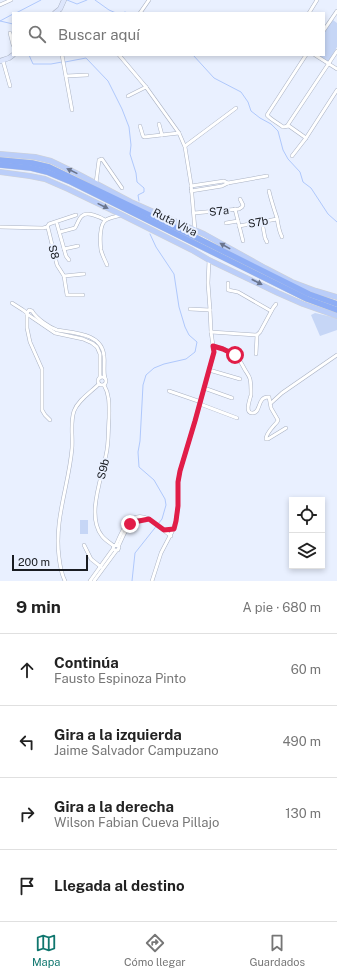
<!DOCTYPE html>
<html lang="es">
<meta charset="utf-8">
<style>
:root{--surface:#fff;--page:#f2f2f2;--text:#222;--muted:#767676;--line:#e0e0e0;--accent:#0f766e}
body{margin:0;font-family:"Public Sans",sans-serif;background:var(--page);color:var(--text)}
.controls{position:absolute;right:12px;bottom:12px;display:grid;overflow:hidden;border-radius:0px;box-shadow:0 2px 6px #0003}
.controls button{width:36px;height:36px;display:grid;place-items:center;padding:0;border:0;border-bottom:1px solid var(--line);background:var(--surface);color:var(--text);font:20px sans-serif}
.scale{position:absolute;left:12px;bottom:10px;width:76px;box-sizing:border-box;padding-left:4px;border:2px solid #191c22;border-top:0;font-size:11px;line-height:14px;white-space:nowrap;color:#191c22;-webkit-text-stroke:3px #e9f0ff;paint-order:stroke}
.stop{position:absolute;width:12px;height:12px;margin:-9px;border:3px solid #e11d48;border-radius:50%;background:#fff}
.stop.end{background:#e11d48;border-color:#fff;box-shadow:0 1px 4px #0008}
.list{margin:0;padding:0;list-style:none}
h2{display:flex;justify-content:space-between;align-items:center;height:52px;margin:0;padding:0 16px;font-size:17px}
h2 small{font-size:13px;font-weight:400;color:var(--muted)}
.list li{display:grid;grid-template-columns:26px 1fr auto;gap:12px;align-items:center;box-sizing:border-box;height:72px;padding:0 16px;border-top:1px solid var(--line)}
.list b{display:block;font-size:15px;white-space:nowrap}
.list p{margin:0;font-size:13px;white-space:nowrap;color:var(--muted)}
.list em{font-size:13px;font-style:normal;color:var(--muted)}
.icon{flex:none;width:22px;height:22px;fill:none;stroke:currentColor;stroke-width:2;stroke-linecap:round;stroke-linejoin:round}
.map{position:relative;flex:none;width:337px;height:581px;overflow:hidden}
.search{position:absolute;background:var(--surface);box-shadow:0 2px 6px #0003;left:12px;right:12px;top:12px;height:44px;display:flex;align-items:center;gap:10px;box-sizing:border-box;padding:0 14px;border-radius:0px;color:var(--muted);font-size:15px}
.sheet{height:340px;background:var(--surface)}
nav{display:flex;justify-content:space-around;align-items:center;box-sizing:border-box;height:56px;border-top:1px solid var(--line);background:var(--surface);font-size:11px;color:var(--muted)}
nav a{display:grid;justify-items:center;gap:2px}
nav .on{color:var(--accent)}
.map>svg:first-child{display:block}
.green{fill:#c6d6f6}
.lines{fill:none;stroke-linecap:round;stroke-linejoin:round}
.stream{stroke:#afc8fc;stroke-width:1}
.street-casing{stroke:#aab2c3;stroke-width:4}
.secondary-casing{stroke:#aab2c3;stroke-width:5.5}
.primary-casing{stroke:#d1d2d3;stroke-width:6}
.highway-casing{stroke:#d1d2d3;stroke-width:6}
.street{stroke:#fff;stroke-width:3}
.secondary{stroke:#dde6fc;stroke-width:4.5}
.primary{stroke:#bbcef9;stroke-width:5}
.highway{stroke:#8dadf5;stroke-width:5.5}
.oneway{fill:#6a758e}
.route{stroke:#e11d48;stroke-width:5}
.labels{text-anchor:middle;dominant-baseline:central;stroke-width:4;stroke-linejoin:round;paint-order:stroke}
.street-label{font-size:11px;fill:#191c22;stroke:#e9f0ff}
</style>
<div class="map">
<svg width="337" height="581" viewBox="0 0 337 581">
<rect width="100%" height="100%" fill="#e9f0ff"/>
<g class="green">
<polygon points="333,20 337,23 337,47 328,62 317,55 324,55 324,32"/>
<polygon points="315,313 337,318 337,330 320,336 311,315"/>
<rect x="80" y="520" width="8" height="14"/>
</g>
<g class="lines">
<g class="stream">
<polyline points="67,0 77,4 87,0"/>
<polyline points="95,0 109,10 116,13"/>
<polyline points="16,13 41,0"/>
<polyline points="122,13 125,12 128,13"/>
<polyline points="0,21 13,14"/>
<polyline points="0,21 13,24"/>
<polyline points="29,55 33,64 51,64 62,62"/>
<polyline points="193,55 214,78 241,92 248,102 251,111 260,118 271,124 278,131 283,150 288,159 300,172 303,182 311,188 328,214 337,222"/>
<polyline points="65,62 86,58 108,81 122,109 129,127 131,145 130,154 136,173 137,182 144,188 144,192 138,195 139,201"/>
<polyline points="132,581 135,553 162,519 166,505 165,499 154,480 139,467 138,452 140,441 143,385 146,375 154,368 164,364 186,359 195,352 197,342 189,335 185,327 179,307 174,274 156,247 150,234"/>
</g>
<defs>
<g id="street">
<polyline points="0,5 11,0"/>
<polyline points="140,13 149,0"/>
<polyline points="309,13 317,0"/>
<polyline points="324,30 337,11"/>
<polyline points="10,33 13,45"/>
<polyline points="62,55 72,110"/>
<polyline points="119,55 146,87 179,133 185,147 191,184 195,230"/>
<polyline points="315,55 337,69"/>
<polyline points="3,61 10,86"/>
<polyline points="66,76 87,75"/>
<polyline points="128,96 146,87"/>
<polyline points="159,124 162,135"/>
<polyline points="140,126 143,136 144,137 179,133"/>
<polyline points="287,126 337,51"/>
<path d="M306 138 289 126 283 127C278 123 270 119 267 115L306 55"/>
<polyline points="185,146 236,108"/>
<polyline points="292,156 306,138 337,90"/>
<polyline points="96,183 99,160 102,159 122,188"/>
<polyline points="191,186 224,181 228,183"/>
<polyline points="191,191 222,186 228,183 267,176"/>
<path d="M269 191C271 200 274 209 277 218 278 225 279 231 282 237"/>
<polyline points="235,209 243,241"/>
<polyline points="194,213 239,209 242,207 243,205 240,199"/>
<polyline points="262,222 265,238 267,242"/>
<polyline points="226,223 238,221"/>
<polyline points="57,224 66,256 69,260"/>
<polyline points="239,226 277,219"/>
<polyline points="0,227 43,228 47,227 49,224 76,215"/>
<polyline points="47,227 48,228 57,265 64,276 67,295 83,295"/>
<path d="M60 232 75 228C77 225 79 218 82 216 87 211 100 217 105 220"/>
<polyline points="64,249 78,246"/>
<path d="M107 265C105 260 102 255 101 250 100 243 99 224 106 220 110 217 116 217 121 215"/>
<polyline points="64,276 84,274"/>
<polyline points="228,283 228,290 238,292 271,311"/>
<polyline points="12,303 23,310 27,313 27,328 30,342 42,369 42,410 45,415 50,420"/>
<polyline points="190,309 210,310"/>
<path d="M27 313 29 310 32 311C37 319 49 327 57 330 74 333 102 333 104 356 105 363 103 371 105 378"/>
<polyline points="27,314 55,333 83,339 92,343 97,347 100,354 100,378"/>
<polyline points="211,332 257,335"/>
<path d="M213 346C220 348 230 350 236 355 239 359 242 364 244 368 246 372 249 375 250 379 251 383 251 390 251 395 250 399 244 414 253 413 261 413 257 396 269 397L271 408 278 420 277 422C273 427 266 433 266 439H268L286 428"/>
<polyline points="256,354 257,335 260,332 273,308 276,304"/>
<polyline points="209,370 240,379"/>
<circle cx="102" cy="381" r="4"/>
<path d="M104 385C110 395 109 406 109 418 108 430 109 443 106 455 102 478 86 516 102 536 105 540 110 543 114 546"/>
<polyline points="204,388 232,398"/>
<polyline points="169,391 201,402"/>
<polyline points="271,403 282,393 337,355"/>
<polyline points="200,404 237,418"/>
<polyline points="84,545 91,559 101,567"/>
<path d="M116 545C122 531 130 509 149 519L171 536"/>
<path d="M119 545C127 528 127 521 149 519"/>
<path d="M65 581C61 573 60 566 59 557 54 519 69 485 72 448 73 436 70 423 74 411 78 400 91 392 99 384"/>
<polyline points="90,581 113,549 114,546 117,545 119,547 118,550 115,550 113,549"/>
<polyline points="94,581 116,551"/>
<polyline points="152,581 161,553 172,532 176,521 178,506 178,482 180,471 195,421 214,352 211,332 210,310 208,283 209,260"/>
</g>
<g id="secondary">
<polyline points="55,13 60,9 64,0"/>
<polyline points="0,61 9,58 13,55"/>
</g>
<g id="primary">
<polyline points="0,154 35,157 51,161 76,173 131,202 204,234 265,268 292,282 316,291 337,297"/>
<polyline points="0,172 30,176 45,179 68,189 122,215 192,250 209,260 278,293 303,304 337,316"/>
</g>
<g id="highway">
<polyline points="0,160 32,163 49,167 195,237 309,294 337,304"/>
<polyline points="0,165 31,168 47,172 71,182 307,299 337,310"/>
</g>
</defs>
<use href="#street" class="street-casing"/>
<use href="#secondary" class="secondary-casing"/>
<use href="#primary" class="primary-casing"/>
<use href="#highway" class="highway-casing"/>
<use href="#street" class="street"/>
<use href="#secondary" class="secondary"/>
<use href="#primary" class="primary"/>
<use href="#highway" class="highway"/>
</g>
<defs><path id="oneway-solid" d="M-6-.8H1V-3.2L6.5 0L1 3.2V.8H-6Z"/></defs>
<g class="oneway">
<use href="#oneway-solid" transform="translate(72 171) rotate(-154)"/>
<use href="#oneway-solid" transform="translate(103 206) rotate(26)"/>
<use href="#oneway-solid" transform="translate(225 246) rotate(-151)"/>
<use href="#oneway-solid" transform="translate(257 282) rotate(27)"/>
</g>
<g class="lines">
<polyline class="route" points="130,524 134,522 149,519 164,530 174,529 176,521 178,506 178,482 180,471 195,421 209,370 214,352 213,346 223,349 235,355"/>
</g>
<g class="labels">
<g class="street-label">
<text transform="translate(219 211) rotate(-6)">S7a</text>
<text transform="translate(175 222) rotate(27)">Ruta Viva</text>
<text transform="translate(258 222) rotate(-10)">S7b</text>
<text transform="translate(54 252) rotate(76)">S8</text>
<text transform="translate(103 469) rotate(-77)">S9b</text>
</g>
</g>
</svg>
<div class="controls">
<button><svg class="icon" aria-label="locate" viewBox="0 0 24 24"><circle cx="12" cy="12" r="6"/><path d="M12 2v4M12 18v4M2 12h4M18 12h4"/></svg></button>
<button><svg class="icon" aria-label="layers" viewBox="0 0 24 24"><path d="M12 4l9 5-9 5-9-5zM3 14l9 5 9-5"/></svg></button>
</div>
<div class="scale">200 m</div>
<div class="stop" style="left:235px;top:355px"></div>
<div class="stop end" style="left:130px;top:524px"></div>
<div class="search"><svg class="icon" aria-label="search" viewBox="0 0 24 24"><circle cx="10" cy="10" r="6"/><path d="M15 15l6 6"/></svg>Buscar aquí</div>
</div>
<section class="sheet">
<h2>9 min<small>A pie · 680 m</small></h2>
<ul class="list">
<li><svg class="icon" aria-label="ahead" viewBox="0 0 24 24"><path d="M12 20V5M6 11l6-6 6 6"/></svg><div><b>Continúa</b><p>Fausto Espinoza Pinto</p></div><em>60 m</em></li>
<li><svg class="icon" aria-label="left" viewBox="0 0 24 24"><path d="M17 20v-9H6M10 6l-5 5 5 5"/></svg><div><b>Gira a la izquierda</b><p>Jaime Salvador Campuzano</p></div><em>490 m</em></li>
<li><svg class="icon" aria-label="right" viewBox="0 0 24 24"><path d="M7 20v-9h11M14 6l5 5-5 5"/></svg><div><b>Gira a la derecha</b><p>Wilson Fabian Cueva Pillajo</p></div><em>130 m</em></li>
<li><svg class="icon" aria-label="arrive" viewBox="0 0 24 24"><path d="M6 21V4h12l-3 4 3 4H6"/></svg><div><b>Llegada al destino</b></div></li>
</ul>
</section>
<nav>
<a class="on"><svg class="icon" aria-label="map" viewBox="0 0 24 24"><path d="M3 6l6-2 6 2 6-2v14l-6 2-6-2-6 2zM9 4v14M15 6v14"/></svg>Mapa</a>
<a><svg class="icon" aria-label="directions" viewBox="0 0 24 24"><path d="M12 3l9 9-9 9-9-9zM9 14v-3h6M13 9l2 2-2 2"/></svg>Cómo llegar</a>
<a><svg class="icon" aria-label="saved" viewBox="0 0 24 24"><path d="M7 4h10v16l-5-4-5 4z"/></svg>Guardados</a>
</nav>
